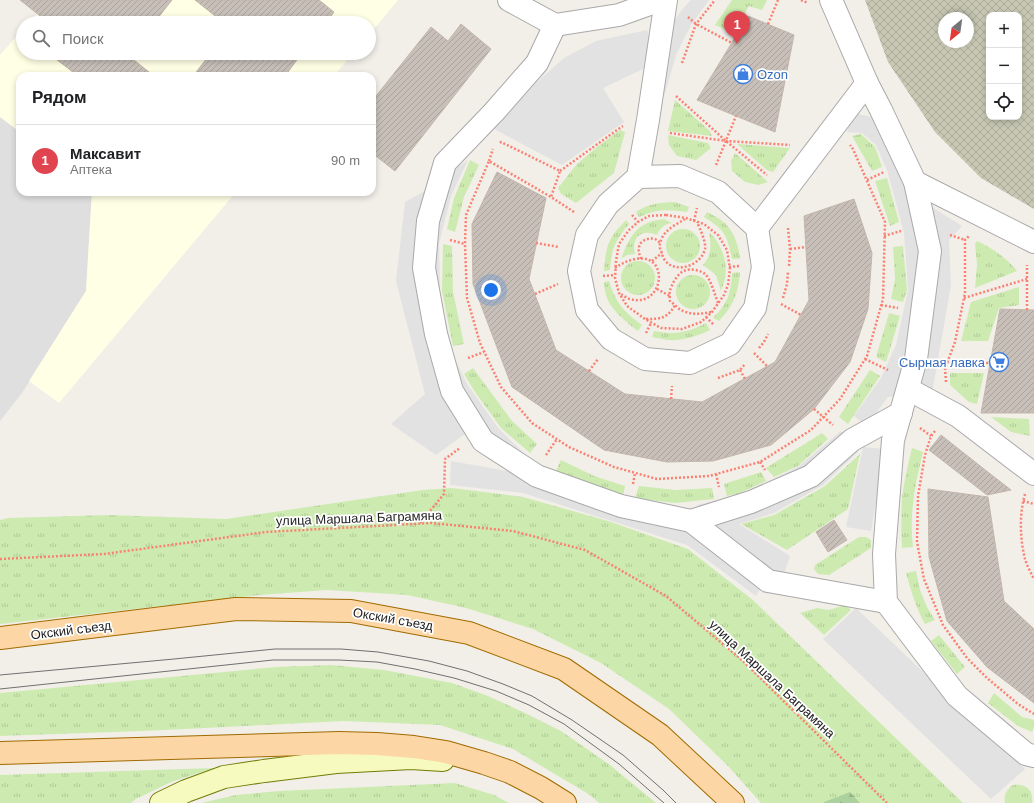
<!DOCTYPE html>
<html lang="ru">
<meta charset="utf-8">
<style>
:root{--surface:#fff;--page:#f2f2f2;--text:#202124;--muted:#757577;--line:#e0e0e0;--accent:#d40000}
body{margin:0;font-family:Helvetica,sans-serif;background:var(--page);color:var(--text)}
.controls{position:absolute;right:12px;top:12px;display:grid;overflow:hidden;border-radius:8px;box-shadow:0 2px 6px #0003}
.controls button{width:36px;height:36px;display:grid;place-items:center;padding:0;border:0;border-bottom:1px solid var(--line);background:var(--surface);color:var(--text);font:20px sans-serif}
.compass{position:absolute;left:938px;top:12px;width:36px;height:36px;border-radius:50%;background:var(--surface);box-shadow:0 2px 6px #0003;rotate:209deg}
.you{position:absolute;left:491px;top:290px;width:14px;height:14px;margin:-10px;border:3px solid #fff;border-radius:50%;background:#1a73e8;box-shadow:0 0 0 6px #1a73e833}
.badge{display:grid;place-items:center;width:26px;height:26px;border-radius:50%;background:var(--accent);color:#fff;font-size:13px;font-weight:700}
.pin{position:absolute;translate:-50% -33px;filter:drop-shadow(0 1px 2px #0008)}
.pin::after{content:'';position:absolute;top:21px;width:14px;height:12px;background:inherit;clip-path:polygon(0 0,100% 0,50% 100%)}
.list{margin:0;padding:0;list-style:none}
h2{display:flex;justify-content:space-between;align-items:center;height:52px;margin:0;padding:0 16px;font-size:17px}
h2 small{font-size:13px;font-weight:400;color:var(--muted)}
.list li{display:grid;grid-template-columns:26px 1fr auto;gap:12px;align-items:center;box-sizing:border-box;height:72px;padding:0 16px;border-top:1px solid var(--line)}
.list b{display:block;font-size:15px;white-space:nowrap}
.list p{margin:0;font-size:13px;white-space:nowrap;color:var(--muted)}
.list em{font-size:13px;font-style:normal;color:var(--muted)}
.icon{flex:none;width:22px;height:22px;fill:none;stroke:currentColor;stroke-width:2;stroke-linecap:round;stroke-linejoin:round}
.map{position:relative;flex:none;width:1034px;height:803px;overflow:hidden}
.search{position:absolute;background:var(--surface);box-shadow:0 2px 6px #0003;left:16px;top:16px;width:360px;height:44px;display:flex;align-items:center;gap:10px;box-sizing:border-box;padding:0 14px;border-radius:22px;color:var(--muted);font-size:15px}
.panel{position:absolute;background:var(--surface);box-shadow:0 2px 6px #0003;left:16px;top:72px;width:360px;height:124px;border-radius:12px}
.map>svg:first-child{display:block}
.residential{fill:#e0dfdf}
.education{fill:#ffffe5}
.construction{fill:url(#construction-cross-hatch);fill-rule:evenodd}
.grass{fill:url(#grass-tufts)}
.forest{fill:url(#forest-firs)}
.parking{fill:#e2e2e2}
.building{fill:url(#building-hatch);stroke:#c4b6ab}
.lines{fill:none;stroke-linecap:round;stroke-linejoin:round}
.street-casing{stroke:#a9a9a9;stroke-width:24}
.secondary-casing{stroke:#707d05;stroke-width:24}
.primary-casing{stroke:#a06b00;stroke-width:24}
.path{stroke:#fa8072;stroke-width:2.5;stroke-dasharray:2 2;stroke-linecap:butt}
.street{stroke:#fff;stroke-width:22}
.secondary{stroke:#f7fabf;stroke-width:22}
.primary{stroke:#fcd6a4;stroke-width:22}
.tram{stroke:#707070;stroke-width:1}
.labels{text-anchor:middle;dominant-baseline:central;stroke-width:3.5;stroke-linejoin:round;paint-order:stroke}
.shop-label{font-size:13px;fill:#366cbe;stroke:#fff;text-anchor:start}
.street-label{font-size:13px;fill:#222;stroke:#fff}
</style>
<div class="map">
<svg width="1034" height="803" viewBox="0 0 1034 803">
<defs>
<pattern id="construction-cross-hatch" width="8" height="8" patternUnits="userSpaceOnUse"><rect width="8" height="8" fill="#c7c7b4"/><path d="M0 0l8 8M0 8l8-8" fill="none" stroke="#abab9a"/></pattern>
<pattern id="grass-tufts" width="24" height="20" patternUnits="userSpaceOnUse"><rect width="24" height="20" fill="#cdebb0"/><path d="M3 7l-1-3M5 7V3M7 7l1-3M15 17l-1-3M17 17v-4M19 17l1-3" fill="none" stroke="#b0c997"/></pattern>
<pattern id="forest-firs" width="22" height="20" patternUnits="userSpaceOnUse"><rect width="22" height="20" fill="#add19e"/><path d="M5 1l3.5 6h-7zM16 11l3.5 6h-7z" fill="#95b388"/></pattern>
<pattern id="building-hatch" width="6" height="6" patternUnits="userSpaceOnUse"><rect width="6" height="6" fill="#c7bfb8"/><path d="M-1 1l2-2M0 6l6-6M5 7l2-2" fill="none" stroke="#aba49e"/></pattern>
</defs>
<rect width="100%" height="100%" fill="#f2efe9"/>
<polygon class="residential" points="0,117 20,132 20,192 92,192 86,291 22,393 0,421"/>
<g class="education">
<polygon points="48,0 398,0 369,35 369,23 29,23 44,6"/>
<polygon points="23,29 23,53 353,53 334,76 20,76 20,132 0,117 0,55"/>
<polygon points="92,192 236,192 59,403 29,381 86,291"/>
</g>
<path class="construction" d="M865 0H1034V209L981 178 935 132 888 62ZM989 15H1019V117H989ZM944 18H968V42H944Z"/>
<g class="grass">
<polygon points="732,0 767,0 762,10 749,6 733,33 715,25"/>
<polygon points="675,100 710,131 712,136 668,131"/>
<polygon points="620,130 625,132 614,173 576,203 561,194 558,188 577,164 597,147"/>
<polygon points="861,134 875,147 882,167 872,171 852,136"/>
<polygon points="668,135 708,143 711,148 696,160 677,156 669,145"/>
<polygon points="737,144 790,148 773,172 767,170"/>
<polygon points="735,153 768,182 758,185 745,182 732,171 731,161"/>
<polygon points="470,160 479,165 464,197 455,232 447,229 454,198"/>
<polygon points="887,178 899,222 890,226 875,181"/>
<path d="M675 202 689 207 687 212C669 209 656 209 639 217L636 212C650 203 658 203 675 202Z"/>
<path d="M707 212C711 214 717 217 721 220 733 228 739 245 740 259H732C727 235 725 230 704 217Z"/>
<path d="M664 219 672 223C664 224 660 228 657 235 641 228 631 238 635 254L627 255 621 259C630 235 637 222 664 219Z"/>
<path d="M626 220 629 224C615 241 612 247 610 270L604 271C605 258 606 245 613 235 617 229 622 225 626 220Z"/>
<circle cx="683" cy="246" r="17"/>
<path d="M709 232C722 244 728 262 725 279 724 283 722 287 721 291L716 275 703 265C712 255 711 245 709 232Z"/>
<path d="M977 241C991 247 1008 259 1017 271L975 288 977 264 975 244Z"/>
<polygon points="443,244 452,246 453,292 464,344 453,346 442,291"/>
<polygon points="903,246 907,290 903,302 891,299 895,279 893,247"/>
<circle cx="638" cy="278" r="17"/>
<path d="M740 272C738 294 734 305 719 321L713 318C728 303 731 293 732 273Z"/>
<circle cx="693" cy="292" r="17"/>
<path d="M609 281C616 303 623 311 642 325L638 331C626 322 610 310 606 295 605 291 604 286 604 282Z"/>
<polygon points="1019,287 1019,305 999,308 988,341 961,341 971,302"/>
<polygon points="889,313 900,316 886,362 876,357"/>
<path d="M706 323 710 330C698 336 682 341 668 340 662 339 657 338 652 337L654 331C676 335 686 333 706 323Z"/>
<polygon points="473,368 512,421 537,444 530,453 501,428 475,392 464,374"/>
<polygon points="870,370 880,376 848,424 839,417"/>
<polygon points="950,373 984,373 977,404 969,402 950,385"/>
<polygon points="991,417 1029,419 1030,436 1011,432"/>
<polygon points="822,433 828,439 798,466 774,477 766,468"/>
<path d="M912 448 923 452C915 484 909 514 913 547L902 548C901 531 901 515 902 498 904 481 908 465 912 448Z"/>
<polygon points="860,454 848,509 787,550 741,524 774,515 825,486"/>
<polygon points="561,460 594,476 625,486 623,496 556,471"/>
<polygon points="761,472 766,481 740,493 727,496 724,484"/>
<polygon points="639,486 676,490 712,488 714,499 675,503 648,500 635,498"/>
<polygon points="452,488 523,497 608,521 688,549 754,601 963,803 761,803 728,766 669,709 601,663 533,629 466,608 407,595 327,590 260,595 0,624 0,520 8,518 109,515 226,519 423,490"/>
<polygon points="859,537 866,537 871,540 871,548 829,575 818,574 814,569 815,565"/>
<path d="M916 571 920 590 927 607 935 620 925 624C916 608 911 591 906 573Z"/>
<polygon points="846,605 851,610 824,635 800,613 817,608 828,610"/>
<polygon points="939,635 965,667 957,674 931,641"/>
<polygon points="331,665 384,670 452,683 488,696 523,712 561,731 610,765 656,803 599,803 590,795 513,749 440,725 344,721 143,731 0,736 0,693 276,667"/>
<polygon points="994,693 1022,717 1034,720 1034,726 1032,732 1018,726 988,703"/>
<polygon points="214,768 171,782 136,799 131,803 0,803 0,775"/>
<polygon points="455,783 494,795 509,803 201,803 236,795 279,791"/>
<path d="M1013 785C1026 783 1034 790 1032 803H1005C1003 795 1007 789 1013 785Z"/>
</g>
<polygon class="forest" points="850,792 860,803 824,803 824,802"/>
<g class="parking">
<polygon points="691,0 709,0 691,25 676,55 664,97 656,97 673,22 685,6"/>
<polygon points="647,30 653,55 643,69 603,88 624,122 562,165 494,129 536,83 564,58 596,41"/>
<polygon points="852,113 873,117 910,193 962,226 949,240 951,285 932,393 888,397 866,426 854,416 881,378 896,345 908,290 904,233 887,170 876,145 862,133 847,132"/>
<polygon points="468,160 451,196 439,244 440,294 453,355 467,384 499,429 527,456 477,425 436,455 391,424 425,394 396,281 405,202 425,191"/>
<polygon points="841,431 858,452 823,485 774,513 739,524 790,556 783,577 750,561 703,520 697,505 742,494 798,467"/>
<polygon points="863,447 885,449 871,531 846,527"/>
<polygon points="451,461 519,473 686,529 763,584 756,596 687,545 523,493 450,485"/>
<polygon points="856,608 1025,769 991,799 823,639"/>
</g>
<g class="building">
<polygon points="20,0 172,0 154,23 49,23"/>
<polygon points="195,0 319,0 334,12 326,23 224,23"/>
<polygon points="748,16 794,35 775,132 697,100"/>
<polygon points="461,24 491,49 395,171 372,153 372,101 431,27 448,41"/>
<polygon points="48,53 131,53 129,56 154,76 78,76"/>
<polygon points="211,53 302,53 285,76 193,76"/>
<polygon points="497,172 546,198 529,279 556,350 625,394 702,402 775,362 809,300 804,216 854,199 872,253 868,309 850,362 814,409 771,445 713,461 667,462 604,450 512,387 473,284 472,224"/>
<polygon points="1000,309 1034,310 1034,413 981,413"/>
<polygon points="941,435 984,469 1011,490 987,495 929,450"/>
<polygon points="928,489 988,497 1004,601 1034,629 1034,703 987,667 947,621 929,557"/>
<polygon points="834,520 847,540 828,552 816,532"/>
</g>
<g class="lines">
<defs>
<g id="street">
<polyline points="509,0 555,25 619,15 661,0"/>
<polyline points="831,0 867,83 881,110 915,182 930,251 916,359 893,440 884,554 886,602 957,696 1026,754 1034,756"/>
<polyline points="555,25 537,63 494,112 445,163 428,221 424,268 436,334 452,391 483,441 537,476 621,506 691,521 768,581 886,602"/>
<polyline points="638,177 680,176 706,187 718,192 757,228 763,267 755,308 730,344 690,363 645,359 611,339 587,310 579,271 587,235 608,204 638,177 648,120 666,0"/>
<polyline points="915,182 1034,242"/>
<polyline points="757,228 867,83"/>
<polyline points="908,389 958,416 1034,474"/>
<polyline points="691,521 751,502 811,476 852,440 901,413"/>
</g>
<polyline id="secondary" points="161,803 186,791 224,777 264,771 336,762 411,758 443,760"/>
<g id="primary">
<polyline points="0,638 236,609 351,611 469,633 564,669 660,735 733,803"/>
<polyline points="0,753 339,743 377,744 414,747 446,752 484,763 510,772 541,788 565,803"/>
</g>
</defs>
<use href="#street" class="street-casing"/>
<use href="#secondary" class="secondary-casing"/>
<use href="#primary" class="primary-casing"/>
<g class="path">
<polyline points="801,0 808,3"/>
<polyline points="688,17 696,24 732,43"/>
<polyline points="768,24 778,0"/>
<polyline points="682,63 696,24 715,0"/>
<polyline points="676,96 726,141 767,175"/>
<polyline points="670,133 726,141 790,145"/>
<polyline points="500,143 501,142 560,171 551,197"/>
<polyline points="489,161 493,149"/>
<polyline points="716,165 736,116"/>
<polyline points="560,171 617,130 623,126"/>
<polyline points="867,180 884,172"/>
<polyline points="574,212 551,197 489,161 466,215 465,244 467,298 480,343 501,387 532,423 569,447 614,467 657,479 709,476 760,462 811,430 840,399 867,356 883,299 885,222 853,149 850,145"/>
<polyline points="632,215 638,222"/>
<polygon points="666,215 686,218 704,224 718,235 727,250 730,269 728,285 724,295 712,312 701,322 682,329 661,328 645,319 627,306 619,293 615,278 616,261 619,244 629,230 638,222 649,216"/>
<path d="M685 219C677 224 666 229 662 238 659 244 659 248 662 253 662 255 663 257 664 259 674 275 701 266 705 249 706 241 700 229 697 222"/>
<polyline points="694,221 697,208"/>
<polyline points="788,228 790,249 789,267"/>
<polyline points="950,235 965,240"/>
<polyline points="884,236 901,231"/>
<polyline points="450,240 465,244"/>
<polyline points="536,243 559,247"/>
<polyline points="790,249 806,247"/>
<path d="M641 259C640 255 638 252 639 248 639 241 648 237 655 239 657 240 659 242 661 243"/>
<polyline points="652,261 662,253"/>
<polyline points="729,267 739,266"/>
<path d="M615 268C622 263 628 261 635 259 671 252 664 309 630 299 626 298 623 295 619 293"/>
<polyline points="603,276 615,275"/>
<polyline points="657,289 670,296"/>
<polyline points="535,294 558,284"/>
<polyline points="783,298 787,284 788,272"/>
<polyline points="964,298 1027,279"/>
<polyline points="781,304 801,315"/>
<polyline points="881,305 898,308"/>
<polyline points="1027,310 1027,265"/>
<path d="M711 312C702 314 692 315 683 311 678 309 674 304 670 301 670 298 669 294 670 291 671 285 678 273 684 271 690 268 700 270 705 274 711 279 715 296 718 303"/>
<polyline points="706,317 714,325"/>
<path d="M646 319C660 319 667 319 675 305"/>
<polyline points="646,333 651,323"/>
<polyline points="759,348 764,342 768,334"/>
<polyline points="754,353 767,366"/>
<polyline points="468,358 484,352"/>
<polyline points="865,359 888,370"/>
<polyline points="939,366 948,362 990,363"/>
<polyline points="740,370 745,379"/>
<polyline points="589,371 598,359"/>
<polyline points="718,378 740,370 745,364"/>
<polyline points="946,382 945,368 955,342 965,293 965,240 970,235"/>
<polyline points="671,399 672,386"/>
<polyline points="814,409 833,425"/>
<polyline points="920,428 931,436"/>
<polyline points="935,431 931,436 925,455 918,496 917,542 924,579 943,625 967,658 987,678 1018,704 1034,714"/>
<polyline points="546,455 557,439"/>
<polyline points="760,462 765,470"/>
<polyline points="716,474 719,487"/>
<polyline points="633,484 635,473"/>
<path d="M1025 494C1019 515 1020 539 1025 559 1027 566 1031 573 1034 579"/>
<polyline points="1023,501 1034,504"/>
<polyline points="420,523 444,494 445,459 460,448"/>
<polyline points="0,559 104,554 266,532 431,523 513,531 585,550 666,596 743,661 887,803"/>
</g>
<use href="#street" class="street"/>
<use href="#secondary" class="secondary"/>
<use href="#primary" class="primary"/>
<g class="tram">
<polyline points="0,675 174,659 275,649 341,649 378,652 429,661 467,671 503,684 532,696 572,720 623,755 663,790 676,803"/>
<polyline points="0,689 273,660 339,660 377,662 415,669 454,678 496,691 529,705 564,724 619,764 664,803"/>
</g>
</g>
<defs>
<symbol id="shop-ring" viewBox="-11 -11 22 22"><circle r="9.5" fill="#fff" stroke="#3f7fe0" stroke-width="1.5"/><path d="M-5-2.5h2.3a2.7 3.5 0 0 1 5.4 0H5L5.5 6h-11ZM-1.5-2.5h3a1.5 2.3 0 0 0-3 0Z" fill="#3f7fe0"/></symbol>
<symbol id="supermarket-ring" viewBox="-11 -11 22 22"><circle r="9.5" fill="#fff" stroke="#3f7fe0" stroke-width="1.5"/><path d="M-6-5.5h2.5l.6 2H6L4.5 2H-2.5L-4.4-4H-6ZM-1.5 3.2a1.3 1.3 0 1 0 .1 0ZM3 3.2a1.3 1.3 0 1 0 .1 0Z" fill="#3f7fe0"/></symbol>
</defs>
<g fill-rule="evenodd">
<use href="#shop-ring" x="732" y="63" width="22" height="22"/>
<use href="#supermarket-ring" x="988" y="351" width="22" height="22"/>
</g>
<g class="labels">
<g class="shop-label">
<text x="757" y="74">Ozon</text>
<text x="985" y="362" text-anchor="end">Сырная лавка</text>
</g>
<g class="street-label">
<text transform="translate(359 518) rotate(-2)">улица Маршала Баграмяна</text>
<text transform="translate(393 619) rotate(10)">Окский съезд</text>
<text transform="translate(71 630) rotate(-7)">Окский съезд</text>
<text transform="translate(772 679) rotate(43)">улица Маршала Баграмяна</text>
</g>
</g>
</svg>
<div class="controls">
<button>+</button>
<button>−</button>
<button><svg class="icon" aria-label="locate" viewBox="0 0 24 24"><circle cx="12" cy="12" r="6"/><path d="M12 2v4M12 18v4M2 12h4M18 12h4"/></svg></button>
</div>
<svg class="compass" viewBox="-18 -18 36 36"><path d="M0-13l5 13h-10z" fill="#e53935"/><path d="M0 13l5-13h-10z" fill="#757577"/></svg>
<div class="you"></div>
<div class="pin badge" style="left:737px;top:44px;background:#e0444e">1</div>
<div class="search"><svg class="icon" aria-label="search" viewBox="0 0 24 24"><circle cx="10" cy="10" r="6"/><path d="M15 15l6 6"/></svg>Поиск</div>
<section class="panel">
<h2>Рядом<small></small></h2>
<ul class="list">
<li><span class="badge" style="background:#e0444e">1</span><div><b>Максавит</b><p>Аптека</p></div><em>90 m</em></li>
</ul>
</section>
</div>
